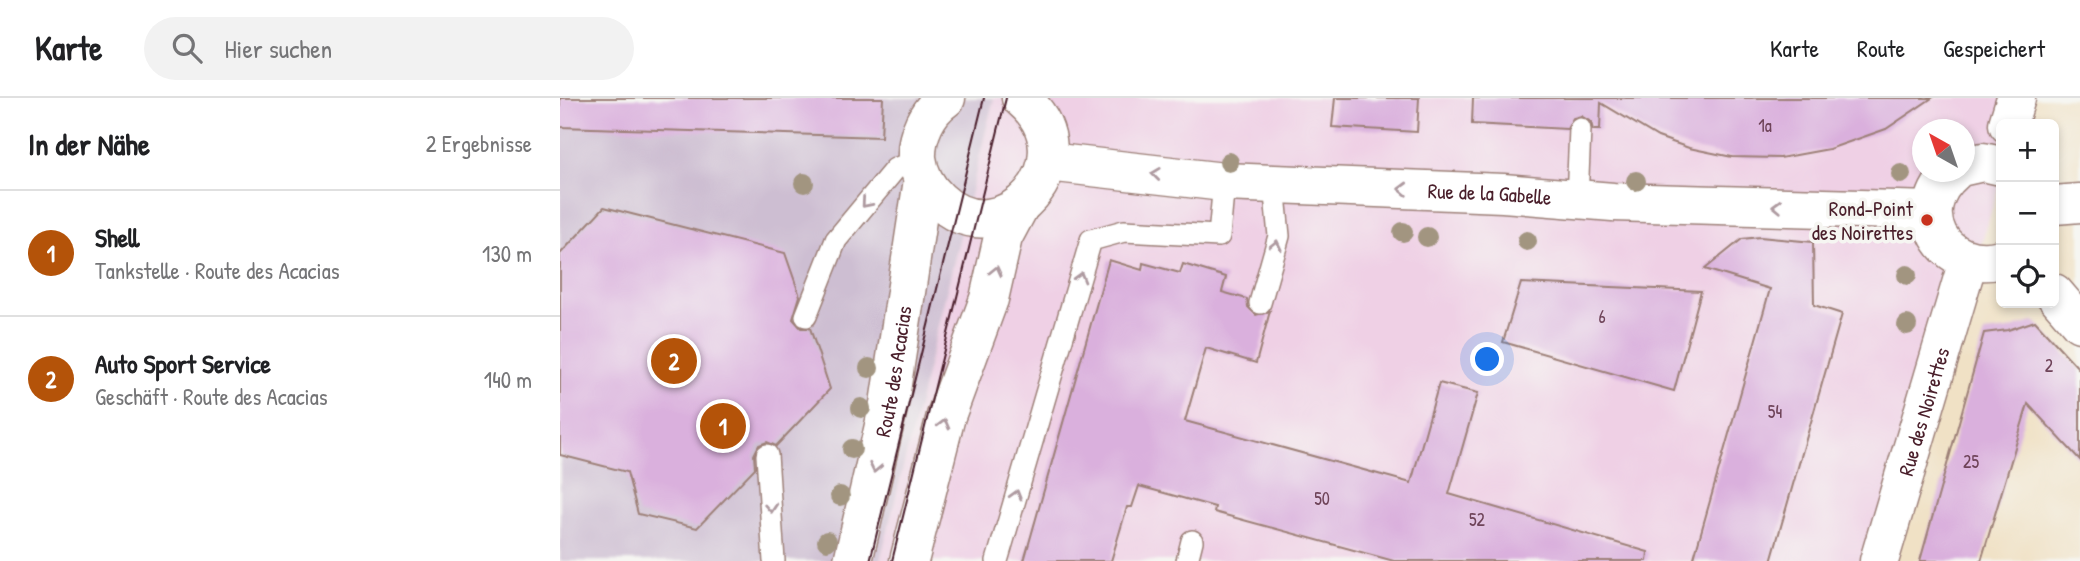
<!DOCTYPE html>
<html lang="de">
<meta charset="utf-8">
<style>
:root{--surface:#fff;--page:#f2f2f2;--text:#202124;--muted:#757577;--line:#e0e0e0;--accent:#b45309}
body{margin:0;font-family:"Patrick Hand",sans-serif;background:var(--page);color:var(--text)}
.controls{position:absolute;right:21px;top:21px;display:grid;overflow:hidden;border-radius:10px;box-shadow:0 4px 10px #0003}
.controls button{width:63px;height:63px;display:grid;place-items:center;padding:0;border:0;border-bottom:2px solid var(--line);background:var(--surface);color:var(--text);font:35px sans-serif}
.compass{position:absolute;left:1352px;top:21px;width:63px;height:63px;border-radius:50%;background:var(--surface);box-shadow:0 4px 10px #0003;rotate:320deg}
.you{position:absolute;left:928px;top:262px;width:24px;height:24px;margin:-18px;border:5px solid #fff;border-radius:50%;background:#1a73e8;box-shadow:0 0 0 10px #1a73e833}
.badge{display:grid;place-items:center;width:46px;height:46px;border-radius:50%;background:var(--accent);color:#fff;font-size:23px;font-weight:700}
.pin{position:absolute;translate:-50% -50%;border:4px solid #fff;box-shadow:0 2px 7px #0006}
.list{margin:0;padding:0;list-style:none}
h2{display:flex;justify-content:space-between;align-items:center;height:91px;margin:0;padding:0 28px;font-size:30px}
h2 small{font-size:23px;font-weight:400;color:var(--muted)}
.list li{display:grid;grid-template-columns:46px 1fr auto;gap:21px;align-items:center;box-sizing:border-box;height:126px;padding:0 28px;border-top:2px solid var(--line)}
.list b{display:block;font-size:26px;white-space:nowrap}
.list p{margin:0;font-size:23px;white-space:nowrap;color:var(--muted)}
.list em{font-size:23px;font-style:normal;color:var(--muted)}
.icon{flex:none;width:38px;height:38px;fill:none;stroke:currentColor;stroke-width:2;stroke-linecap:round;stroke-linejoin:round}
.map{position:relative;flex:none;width:1520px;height:463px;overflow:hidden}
header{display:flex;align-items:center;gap:42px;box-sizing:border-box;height:98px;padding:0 35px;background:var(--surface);border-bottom:2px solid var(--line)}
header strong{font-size:33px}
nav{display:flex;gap:38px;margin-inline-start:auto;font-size:24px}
.search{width:490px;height:63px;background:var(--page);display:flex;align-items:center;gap:18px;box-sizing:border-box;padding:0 24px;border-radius:38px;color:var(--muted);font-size:26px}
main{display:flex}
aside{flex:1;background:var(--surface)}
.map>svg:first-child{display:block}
.built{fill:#efd0e5;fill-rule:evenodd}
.industrial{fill:#cdbed2}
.building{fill:#dab0dd}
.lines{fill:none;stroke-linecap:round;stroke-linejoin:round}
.service-casing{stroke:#9d8078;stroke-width:24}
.minor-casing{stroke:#9d8078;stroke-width:41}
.secondary-casing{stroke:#9d8078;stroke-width:41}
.service{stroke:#fff;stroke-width:21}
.minor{stroke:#fff;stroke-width:38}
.secondary{stroke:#fff;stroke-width:38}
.tram{stroke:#4a1f2b;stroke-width:2}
.tree{fill:#a29580}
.oneway{stroke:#ae9aa0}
.poi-dot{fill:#c8321e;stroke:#f6f6f2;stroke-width:2.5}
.labels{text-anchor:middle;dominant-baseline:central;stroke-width:7;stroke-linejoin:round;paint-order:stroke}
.number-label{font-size:18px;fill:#6e4358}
.street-label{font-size:21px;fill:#4a1f2b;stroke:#f6f6f2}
.poi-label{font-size:21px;fill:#4a1f2b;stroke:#f6f6f2;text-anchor:end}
</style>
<header>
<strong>Karte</strong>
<div class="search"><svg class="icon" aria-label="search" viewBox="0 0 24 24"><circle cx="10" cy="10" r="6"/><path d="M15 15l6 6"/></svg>Hier suchen</div>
<nav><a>Karte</a><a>Route</a><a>Gespeichert</a></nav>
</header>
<main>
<aside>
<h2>In der Nähe<small>2 Ergebnisse</small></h2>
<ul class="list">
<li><span class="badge">1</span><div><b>Shell</b><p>Tankstelle · Route des Acacias</p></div><em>130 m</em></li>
<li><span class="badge">2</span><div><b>Auto Sport Service</b><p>Geschäft · Route des Acacias</p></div><em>140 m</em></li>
</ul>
</aside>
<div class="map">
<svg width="1520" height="463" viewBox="0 0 1520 463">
<rect width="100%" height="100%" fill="#f6f6f2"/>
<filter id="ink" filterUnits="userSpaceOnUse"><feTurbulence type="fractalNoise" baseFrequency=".0143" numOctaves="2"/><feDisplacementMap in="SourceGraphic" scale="14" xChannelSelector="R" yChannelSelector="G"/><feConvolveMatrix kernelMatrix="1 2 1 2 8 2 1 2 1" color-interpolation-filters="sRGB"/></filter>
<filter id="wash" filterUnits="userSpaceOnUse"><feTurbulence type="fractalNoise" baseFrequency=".00686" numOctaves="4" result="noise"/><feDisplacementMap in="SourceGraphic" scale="28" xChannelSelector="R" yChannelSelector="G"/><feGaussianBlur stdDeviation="1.57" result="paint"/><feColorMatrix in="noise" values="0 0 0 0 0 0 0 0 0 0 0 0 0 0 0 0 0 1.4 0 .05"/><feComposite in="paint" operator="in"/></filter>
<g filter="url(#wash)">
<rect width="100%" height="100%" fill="#f0e1c5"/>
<path class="built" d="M434 0H1466L1441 26V81L1326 463H320ZM1363 32H1405V74H1363Z"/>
<polygon class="industrial" points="0,0 434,0 320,463 0,463"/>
<g id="blocks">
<g class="building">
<polygon points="0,0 323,0 321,39 0,29"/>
<polygon points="775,0 859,0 857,34 772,29"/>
<polygon points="913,0 1372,0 1326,31 1269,51 1220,60 1172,59 1129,50 1098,39 1041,5 1040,32 1033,32 1031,24 1021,18 1013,20 1007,31 912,26"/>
<polygon points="44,109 225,155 240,198 233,221 241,230 250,230 270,291 216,348 207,344 199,347 194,357 195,370 137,430 78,416 67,374 0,357 0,156"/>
<polygon points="1200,139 1253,144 1254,207 1282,216 1211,463 1133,463 1210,191 1145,171 1182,141"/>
<polygon points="549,162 582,172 583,165 620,175 623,166 666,179 662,194 687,201 688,209 696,217 710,213 696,265 646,250 625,323 851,385 879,285 918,295 889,396 1088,454 1087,463 834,463 654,414 655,409 579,388 572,409 567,409 551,463 464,463"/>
<polygon points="961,185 1141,193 1114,293 943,244"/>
<polygon points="1475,223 1520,272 1520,362 1468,306 1421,463 1360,463 1424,235 1448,232"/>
</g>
</g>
</g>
<g filter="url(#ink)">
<use href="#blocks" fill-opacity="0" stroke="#9d8078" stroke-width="2"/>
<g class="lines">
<defs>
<g id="service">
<polyline points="1017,102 1020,31"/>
<polyline points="700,205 719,138 714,86"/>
<polyline points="246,218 276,142 335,71 357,62"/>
<polyline points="207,357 214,463"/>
<polyline points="437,463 531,142 564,133 659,138 664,84"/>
<polyline points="627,463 632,443"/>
</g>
<g id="minor">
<polyline points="1448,26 1456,0"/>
<path id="s1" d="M488 64 664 84 943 95 1053 104 1372 113"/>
<polyline points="1405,68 1423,64 1441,68"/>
<path d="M1394 74C1348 113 1383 176 1441 161"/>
<polyline points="1494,107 1520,105"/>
<polyline points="1494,195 1520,225"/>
<path id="s2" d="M1319 463 1408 163"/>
</g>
<g id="secondary">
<path d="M386 0C367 13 356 37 357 60 359 76 367 91 379 102 442 162 534 61 461 0"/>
<path id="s3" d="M293 463 329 306 363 82"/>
<polyline points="349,463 386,318 429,201 443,139 459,109"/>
</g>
</defs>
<use href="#service" class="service-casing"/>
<use href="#minor" class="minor-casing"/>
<use href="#secondary" class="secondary-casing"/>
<use href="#service" class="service"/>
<use href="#minor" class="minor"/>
<use href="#secondary" class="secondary"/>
<g class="tram">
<polyline points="310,463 424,0"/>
<polyline points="332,463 446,0"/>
</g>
</g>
<g class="tree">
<circle cx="669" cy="64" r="10"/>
<circle cx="1341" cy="76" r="10"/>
<circle cx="1076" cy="83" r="10"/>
<circle cx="244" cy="85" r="10"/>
<circle cx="843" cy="134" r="10"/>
<circle cx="867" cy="139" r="10"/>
<circle cx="967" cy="143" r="10"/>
<circle cx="1347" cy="177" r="10"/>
<circle cx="1347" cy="227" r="10"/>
<circle cx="309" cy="270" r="10"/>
<circle cx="301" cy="310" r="10"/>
<circle cx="292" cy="351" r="10"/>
<circle cx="280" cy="398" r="10"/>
<circle cx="267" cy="443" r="10"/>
</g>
<defs><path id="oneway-chevron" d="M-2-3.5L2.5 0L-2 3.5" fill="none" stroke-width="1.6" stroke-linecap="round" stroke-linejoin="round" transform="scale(1.75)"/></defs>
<g class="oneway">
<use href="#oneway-chevron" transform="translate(596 76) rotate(-173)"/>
<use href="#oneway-chevron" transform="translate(843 91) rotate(-178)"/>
<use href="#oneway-chevron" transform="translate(306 105) rotate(131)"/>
<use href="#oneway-chevron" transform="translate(1217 108) rotate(-178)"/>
<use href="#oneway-chevron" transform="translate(716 147) rotate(-77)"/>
<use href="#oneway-chevron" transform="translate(436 173) rotate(-77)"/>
<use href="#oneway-chevron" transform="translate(520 179) rotate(-74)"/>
<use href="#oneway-chevron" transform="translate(384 326) rotate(-75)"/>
<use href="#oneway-chevron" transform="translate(315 370) rotate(102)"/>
<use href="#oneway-chevron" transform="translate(456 397) rotate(-74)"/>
<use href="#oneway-chevron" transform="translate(211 410) rotate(86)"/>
</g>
</g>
<circle class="poi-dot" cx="1367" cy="122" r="7"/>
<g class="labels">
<g class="number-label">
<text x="1205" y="27">1a</text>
<text x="1042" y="218">6</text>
<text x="1489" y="267">2</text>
<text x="1215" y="313">54</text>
<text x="1411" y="363">25</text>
<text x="762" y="400">50</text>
<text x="917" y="421">52</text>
</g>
<g class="street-label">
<text stroke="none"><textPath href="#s1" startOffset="443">Rue de la Gabelle</textPath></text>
<text stroke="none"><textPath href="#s3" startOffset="194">Route des Acacias</textPath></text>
<text stroke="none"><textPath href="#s2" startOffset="156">Rue des Noirettes</textPath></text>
</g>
<g class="poi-label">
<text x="1353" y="110">Rond-Point<tspan x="1353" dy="24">des Noirettes</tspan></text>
</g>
</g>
</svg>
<div class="controls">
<button>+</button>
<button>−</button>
<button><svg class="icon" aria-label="locate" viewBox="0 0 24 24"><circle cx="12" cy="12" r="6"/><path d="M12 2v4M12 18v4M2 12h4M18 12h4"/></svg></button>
</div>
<svg class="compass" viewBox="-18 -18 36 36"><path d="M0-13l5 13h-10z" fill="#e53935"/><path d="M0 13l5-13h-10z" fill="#757577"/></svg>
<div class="you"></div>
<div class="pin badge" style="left:163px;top:328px">1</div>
<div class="pin badge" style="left:114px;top:263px">2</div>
</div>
</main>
